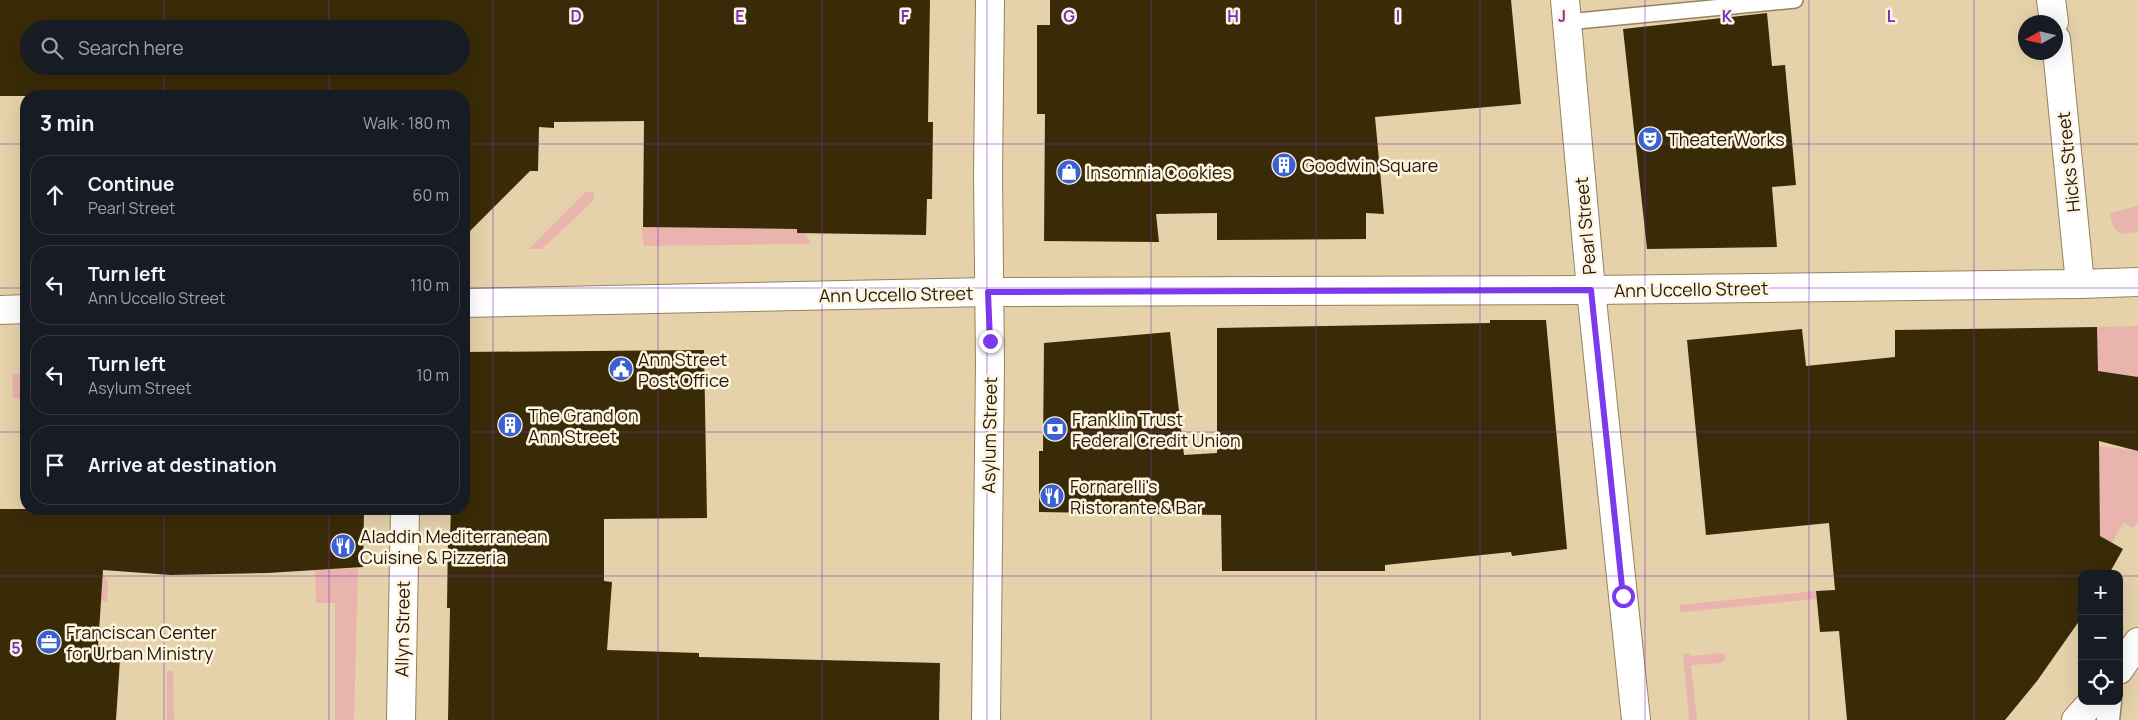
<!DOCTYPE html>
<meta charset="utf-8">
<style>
:root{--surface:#171b24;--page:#242831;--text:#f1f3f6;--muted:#9ea1a6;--line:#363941}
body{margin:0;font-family:Manrope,sans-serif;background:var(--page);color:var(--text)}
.controls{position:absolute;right:15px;bottom:15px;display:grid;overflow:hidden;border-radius:10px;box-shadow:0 5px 20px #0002}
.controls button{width:45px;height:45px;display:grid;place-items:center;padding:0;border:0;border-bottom:1px solid var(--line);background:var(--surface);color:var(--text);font:25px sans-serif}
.compass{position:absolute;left:2018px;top:15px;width:45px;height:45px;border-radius:50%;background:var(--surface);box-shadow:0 5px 20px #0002;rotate:262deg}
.stop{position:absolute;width:15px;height:15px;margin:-11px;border:4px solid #7c3aed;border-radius:50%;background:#fff}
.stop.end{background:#7c3aed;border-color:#fff;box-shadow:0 1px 5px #0008}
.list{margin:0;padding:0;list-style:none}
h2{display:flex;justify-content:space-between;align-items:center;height:65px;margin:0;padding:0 20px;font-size:21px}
h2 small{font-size:16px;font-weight:400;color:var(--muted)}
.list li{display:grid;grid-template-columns:32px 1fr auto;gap:15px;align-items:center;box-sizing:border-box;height:80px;margin:0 10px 10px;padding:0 10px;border:1px solid var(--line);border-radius:20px}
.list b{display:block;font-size:19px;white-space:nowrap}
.list p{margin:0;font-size:16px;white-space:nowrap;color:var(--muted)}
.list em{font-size:16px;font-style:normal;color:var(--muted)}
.icon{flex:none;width:28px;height:28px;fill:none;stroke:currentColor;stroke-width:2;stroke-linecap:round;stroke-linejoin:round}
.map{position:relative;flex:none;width:2138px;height:720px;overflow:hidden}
.search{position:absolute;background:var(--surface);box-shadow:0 5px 20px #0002;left:20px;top:20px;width:450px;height:55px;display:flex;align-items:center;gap:12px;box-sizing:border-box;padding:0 18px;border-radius:28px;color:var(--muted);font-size:19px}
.panel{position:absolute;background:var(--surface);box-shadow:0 5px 20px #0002;left:20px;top:90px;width:450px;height:425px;border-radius:20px}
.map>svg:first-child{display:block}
.green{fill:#e9b4ae}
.building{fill:#392b07;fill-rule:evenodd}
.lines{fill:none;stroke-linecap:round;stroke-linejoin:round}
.service-casing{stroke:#95835d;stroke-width:18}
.pedestrian-casing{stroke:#95835d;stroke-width:25}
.minor-casing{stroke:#95835d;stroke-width:30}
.tertiary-casing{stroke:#95835d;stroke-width:30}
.secondary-casing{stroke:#95835d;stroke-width:30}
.primary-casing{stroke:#95835d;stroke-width:30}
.service{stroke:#fff;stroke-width:15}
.pedestrian{stroke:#fff;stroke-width:22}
.minor{stroke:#fff;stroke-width:28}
.tertiary{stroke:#fff;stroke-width:28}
.secondary{stroke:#fff;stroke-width:28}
.primary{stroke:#fff;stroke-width:28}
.route{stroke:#7c3aed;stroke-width:6}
.grid{fill:none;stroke:#7b2cbf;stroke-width:1;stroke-opacity:0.55}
.labels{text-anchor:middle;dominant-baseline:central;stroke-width:5;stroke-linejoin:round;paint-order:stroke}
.poi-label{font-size:18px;fill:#211a0a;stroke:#fef4e0;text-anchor:start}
.street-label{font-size:18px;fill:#211a0a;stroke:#fef4e0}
.grid-label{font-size:16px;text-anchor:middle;font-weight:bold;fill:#7b2cbf;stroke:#fef4e0;stroke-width:5;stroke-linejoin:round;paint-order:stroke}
</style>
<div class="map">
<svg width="2138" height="720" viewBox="0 0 2138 720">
<rect width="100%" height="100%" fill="#e5d2aa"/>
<g class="green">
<polygon points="594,191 594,200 542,249 529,249 586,192"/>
<path d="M2138 206V232L2121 234C2112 228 2112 223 2110 213Z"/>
<polygon points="641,227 797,229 797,233 805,233 811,244 644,246"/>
<polygon points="2138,326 2138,377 2098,372 2097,327"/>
<polygon points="12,374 26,374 26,400 13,398"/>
<polygon points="2099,446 2138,451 2138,520 2134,528 2123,523 2112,543 2084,526"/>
<polygon points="358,568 354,720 335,720 335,603 316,603 315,570"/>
<polygon points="100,570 108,582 107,602 101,601 102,580"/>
<polygon points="1816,591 1816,599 1685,612 1680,612 1679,605"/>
<polygon points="1721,653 1725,655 1725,659 1722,663 1691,665 1697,720 1689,720 1683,654 1690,654 1691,656"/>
<polygon points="167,671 173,671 174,720 167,720"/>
</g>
<g class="building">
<path d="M0 0H930L928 122H933L932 199H927L926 235 797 233V229L643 227 644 121 554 122V128L539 127 538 171H530L464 237V96H0ZM29 29H461V66H29Z"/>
<polygon points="1050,0 1511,0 1521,104 1375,117 1384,214 1366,213 1366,239 1217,240 1217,213 1156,214 1159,242 1044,241 1045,114 1037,114 1037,25 1050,25"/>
<polygon points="1767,13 1772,66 1785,65 1796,185 1772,187 1777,247 1647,249 1623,29"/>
<polygon points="1490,320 1546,320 1567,549 1512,556 1511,552 1385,565 1385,571 1222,571 1221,515 1039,512 1039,451 1043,451 1044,343 1170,332 1184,455 1217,453 1217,328 1490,323"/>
<polygon points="2097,327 2098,371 2138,377 2138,451 2099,441 2100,536 2123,549 2109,574 2082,574 2082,617 2037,681 2005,720 1847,720 1839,631 1820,632 1816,591 1835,590 1829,523 1706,535 1687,340 1802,329 1806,366 1895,357 1895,330"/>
<polygon points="704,350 707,518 604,519 604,581 612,582 607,650 699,653 699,657 940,663 939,720 448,720 450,608 447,608 448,537 450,537 451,509 464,509 464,352"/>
<polygon points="0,509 364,509 363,567 268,573 171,575 103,570 98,647 107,647 106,658 120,659 116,720 0,720"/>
</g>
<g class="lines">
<defs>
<polyline id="service" points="1567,22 1795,0"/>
<polyline id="pedestrian" points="2108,720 2110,701"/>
<g id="minor">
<polyline points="2051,0 2054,22"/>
<polyline points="2056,39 2080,284"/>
</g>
<g id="tertiary">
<polyline points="464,303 988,292 1591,290 2080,284 2138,282"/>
<polyline points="0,310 26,309"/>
<polyline points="401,720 405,509"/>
</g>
<g id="secondary">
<polyline points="1565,0 1591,290 1636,720"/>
<polyline points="986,720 990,364 988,175 990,0"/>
</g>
<g id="primary">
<polyline points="2119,670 2138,642"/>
<polyline points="2076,720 2093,701"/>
</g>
</defs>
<use href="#service" class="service-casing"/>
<use href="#pedestrian" class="pedestrian-casing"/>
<use href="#minor" class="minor-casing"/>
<use href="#tertiary" class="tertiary-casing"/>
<use href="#secondary" class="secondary-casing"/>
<use href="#primary" class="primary-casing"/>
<use href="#service" class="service"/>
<use href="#pedestrian" class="pedestrian"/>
<use href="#minor" class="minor"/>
<use href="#tertiary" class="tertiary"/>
<use href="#secondary" class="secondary"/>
<use href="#primary" class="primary"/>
</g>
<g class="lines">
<polyline class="route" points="990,341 988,292 1591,290 1623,596"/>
</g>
<path class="grid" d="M164 0V29M329 0V29M493 0V720M658 0V720M822 0V720M987 0V720M1151 0V720M1316 0V720M1480 0V720M1645 0V720M1809 0V720M1974 0V720M164 66V96M329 66V96M0 144H26M464 144H2138M0 288H26M464 288H2138M0 432H26M464 432H2138M164 509V720M329 509V720M0 576H2082M2119 576H2138"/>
<defs>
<symbol id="theatre-disc" viewBox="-11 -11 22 22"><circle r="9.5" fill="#3961d2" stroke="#fef4e0"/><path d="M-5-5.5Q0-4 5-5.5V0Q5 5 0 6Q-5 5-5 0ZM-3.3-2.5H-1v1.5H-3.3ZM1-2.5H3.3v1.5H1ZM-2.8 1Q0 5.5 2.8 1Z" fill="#fff"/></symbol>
<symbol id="building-disc" viewBox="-11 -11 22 22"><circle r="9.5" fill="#3961d2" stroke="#fef4e0"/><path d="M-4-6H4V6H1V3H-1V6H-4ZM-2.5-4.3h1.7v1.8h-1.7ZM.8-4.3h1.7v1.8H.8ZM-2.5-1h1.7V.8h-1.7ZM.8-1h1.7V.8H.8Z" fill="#fff"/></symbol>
<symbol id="shop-disc" viewBox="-11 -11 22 22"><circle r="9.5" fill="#3961d2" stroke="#fef4e0"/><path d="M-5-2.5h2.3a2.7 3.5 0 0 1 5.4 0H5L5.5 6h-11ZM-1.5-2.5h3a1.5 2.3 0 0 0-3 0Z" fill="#fff"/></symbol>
<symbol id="civic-disc" viewBox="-11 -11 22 22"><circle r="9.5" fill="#3961d2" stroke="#fef4e0"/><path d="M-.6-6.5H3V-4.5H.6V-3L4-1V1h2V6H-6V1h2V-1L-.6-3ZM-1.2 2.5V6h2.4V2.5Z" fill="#fff"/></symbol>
<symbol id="bank-disc" viewBox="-11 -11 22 22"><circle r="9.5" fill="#3961d2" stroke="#fef4e0"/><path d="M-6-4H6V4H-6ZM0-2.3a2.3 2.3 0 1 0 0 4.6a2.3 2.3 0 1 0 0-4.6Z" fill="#fff"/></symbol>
<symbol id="restaurant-disc" viewBox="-11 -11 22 22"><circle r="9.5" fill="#3961d2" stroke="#fef4e0"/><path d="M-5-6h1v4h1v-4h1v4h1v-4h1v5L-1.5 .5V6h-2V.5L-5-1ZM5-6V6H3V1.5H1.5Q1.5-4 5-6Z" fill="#fff"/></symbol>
<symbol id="office-disc" viewBox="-11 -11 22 22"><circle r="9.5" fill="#3961d2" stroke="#fef4e0"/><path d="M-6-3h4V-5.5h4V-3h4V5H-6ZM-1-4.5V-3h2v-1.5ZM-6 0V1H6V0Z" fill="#fff"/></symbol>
</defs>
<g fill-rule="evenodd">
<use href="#theatre-disc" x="1636" y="125" width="28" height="28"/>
<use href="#building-disc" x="1270" y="151" width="28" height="28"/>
<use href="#shop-disc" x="1055" y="158" width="28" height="28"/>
<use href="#civic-disc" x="607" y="355" width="28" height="28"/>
<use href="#building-disc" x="496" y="411" width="28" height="28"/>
<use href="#bank-disc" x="1041" y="415" width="28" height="28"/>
<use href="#restaurant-disc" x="1038" y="482" width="28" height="28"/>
<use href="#restaurant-disc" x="329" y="532" width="28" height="28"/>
<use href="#office-disc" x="35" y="628" width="28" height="28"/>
</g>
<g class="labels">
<g class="poi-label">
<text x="1668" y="139">TheaterWorks</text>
<text x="1302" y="165">Goodwin Square</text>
<text x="1086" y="172">Insomnia Cookies</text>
<text x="638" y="359">Ann Street<tspan x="638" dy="21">Post Office</tspan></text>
<text x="528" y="415">The Grand on<tspan x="528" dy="21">Ann Street</tspan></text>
<text x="1072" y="419">Franklin Trust<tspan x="1072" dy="21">Federal Credit Union</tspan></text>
<text x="1070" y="486">Fornarelli's<tspan x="1070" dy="21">Ristorante &amp; Bar</tspan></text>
<text x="360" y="536">Aladdin Mediterranean<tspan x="360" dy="21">Cuisine &amp; Pizzeria</tspan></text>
<text x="66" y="632">Franciscan Center<tspan x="66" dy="21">for Urban Ministry</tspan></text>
</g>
<g class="street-label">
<text transform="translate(2068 162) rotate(-96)">Hicks Street</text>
<text transform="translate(1585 226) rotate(-95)">Pearl Street</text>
<text transform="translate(1691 289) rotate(-1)">Ann Uccello Street</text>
<text transform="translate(896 294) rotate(-1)">Ann Uccello Street</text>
<text transform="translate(989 435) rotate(-89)">Asylum Street</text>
<text transform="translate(402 629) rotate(-89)">Allyn Street</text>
</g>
</g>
<g class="grid-label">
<text x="576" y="22">D</text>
<text x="740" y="22">E</text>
<text x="905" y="22">F</text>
<text x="1069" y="22">G</text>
<text x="1233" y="22">H</text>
<text x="1398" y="22">I</text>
<text x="1562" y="22">J</text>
<text x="1727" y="22">K</text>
<text x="1891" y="22">L</text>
<text x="16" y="654">5</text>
</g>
</svg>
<div class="controls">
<button>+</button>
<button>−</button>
<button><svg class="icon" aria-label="locate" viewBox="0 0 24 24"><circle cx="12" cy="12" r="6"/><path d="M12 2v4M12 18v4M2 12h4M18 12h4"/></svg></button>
</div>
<svg class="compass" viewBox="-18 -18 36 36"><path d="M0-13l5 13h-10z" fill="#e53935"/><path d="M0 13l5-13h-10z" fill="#9ea1a6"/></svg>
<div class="stop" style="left:1623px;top:596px"></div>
<div class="stop end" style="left:990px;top:341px"></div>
<div class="search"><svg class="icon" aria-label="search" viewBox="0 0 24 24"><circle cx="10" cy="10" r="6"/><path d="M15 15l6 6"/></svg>Search here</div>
<section class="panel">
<h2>3 min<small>Walk · 180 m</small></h2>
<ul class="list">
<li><svg class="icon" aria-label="ahead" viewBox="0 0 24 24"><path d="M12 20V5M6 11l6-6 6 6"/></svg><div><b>Continue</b><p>Pearl Street</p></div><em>60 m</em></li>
<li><svg class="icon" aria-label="left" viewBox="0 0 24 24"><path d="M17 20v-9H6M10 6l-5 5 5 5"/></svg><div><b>Turn left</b><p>Ann Uccello Street</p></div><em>110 m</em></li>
<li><svg class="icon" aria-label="left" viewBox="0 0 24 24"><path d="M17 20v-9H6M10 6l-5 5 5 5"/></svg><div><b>Turn left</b><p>Asylum Street</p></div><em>10 m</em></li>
<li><svg class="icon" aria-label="arrive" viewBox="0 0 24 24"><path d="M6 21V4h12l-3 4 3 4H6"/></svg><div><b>Arrive at destination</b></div></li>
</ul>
</section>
</div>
